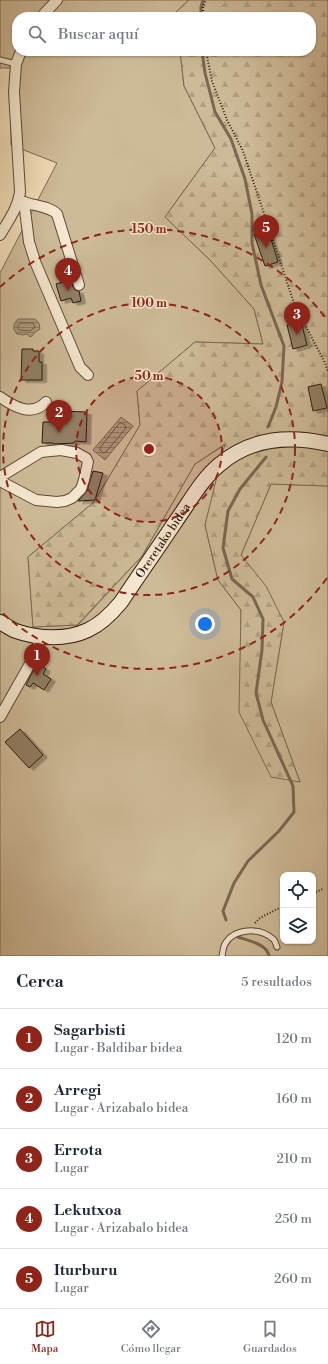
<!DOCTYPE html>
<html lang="es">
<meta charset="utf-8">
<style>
:root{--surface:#fff;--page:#f2f2f3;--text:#1f2937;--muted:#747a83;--line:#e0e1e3;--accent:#8f2418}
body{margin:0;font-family:"Libre Bodoni",serif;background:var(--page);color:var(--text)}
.controls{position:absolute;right:12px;bottom:12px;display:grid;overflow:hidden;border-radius:8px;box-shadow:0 1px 3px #0004}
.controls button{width:36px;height:36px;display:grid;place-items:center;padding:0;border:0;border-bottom:1px solid var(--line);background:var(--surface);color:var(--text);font:20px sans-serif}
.you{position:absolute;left:205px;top:624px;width:14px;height:14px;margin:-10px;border:3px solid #fff;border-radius:50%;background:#1a73e8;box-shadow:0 0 0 6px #1a73e833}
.badge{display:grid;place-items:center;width:26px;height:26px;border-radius:50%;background:var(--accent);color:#fff;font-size:13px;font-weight:700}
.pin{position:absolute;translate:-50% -33px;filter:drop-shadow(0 1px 2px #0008)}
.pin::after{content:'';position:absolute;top:21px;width:14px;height:12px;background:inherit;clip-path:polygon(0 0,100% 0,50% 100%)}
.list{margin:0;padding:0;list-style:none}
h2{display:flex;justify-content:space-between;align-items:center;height:52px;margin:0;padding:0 16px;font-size:17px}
h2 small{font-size:13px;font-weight:400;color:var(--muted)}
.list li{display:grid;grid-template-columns:26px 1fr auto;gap:12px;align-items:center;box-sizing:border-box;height:60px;padding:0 16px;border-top:1px solid var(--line)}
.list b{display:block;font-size:15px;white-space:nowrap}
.list p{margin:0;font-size:13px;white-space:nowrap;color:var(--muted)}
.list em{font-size:13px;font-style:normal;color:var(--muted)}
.icon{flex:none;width:22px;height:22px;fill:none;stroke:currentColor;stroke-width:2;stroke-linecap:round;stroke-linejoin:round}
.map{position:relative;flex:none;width:328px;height:956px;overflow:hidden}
.search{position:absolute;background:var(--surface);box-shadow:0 1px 3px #0004;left:12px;right:12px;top:12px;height:44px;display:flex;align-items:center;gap:10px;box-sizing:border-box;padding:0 14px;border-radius:16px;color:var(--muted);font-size:15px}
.sheet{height:352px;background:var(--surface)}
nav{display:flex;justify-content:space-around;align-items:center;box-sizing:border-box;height:56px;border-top:1px solid var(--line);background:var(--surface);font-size:11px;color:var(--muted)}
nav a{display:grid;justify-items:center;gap:2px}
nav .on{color:var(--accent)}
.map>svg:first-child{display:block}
.green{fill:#ceba98;stroke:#7d6a52;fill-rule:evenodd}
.forest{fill:url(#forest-firs);stroke:#7d6a52}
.water{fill:url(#water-rules);stroke:#796750}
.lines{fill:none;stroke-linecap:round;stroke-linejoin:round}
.shore{stroke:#6c5a44;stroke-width:1}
.stream{stroke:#796750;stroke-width:3}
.building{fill:#917e64;stroke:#2c1b0d;filter:url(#shadow)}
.service-casing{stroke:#5d4b37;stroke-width:7}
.minor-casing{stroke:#5d4b37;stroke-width:12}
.secondary-casing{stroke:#2c1b0d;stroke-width:16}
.path{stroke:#2c1b0d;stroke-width:2;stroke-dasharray:1 2;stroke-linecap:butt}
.service{stroke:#f5e7cf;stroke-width:5}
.minor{stroke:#f5e7cf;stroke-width:10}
.secondary{stroke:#f5e7cf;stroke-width:14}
.ring{fill:none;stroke:#8f2418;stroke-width:2;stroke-dasharray:7 5}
.labels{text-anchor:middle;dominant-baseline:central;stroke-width:3;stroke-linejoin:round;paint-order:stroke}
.street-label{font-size:12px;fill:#2c1b0d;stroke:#f5e7cf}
.centre{fill:#8f2418;stroke:#f5e7cf;stroke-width:2}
.ring-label{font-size:12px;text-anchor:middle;font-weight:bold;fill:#8f2418;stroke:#f5e7cf;stroke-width:3;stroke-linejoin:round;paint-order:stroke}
</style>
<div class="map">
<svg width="328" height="956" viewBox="0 0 328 956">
<defs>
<pattern id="forest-firs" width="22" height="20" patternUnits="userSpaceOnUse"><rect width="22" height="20" fill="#ceba98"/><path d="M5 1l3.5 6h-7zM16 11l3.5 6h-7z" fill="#b19f82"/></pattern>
<pattern id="water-rules" width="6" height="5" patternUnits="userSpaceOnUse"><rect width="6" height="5" fill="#ad997c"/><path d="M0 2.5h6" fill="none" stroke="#8d7c64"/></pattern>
<filter id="shadow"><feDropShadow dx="4.5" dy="2.5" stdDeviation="0" flood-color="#0004"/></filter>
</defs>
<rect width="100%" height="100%" fill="#efdab5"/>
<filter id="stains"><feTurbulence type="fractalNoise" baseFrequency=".005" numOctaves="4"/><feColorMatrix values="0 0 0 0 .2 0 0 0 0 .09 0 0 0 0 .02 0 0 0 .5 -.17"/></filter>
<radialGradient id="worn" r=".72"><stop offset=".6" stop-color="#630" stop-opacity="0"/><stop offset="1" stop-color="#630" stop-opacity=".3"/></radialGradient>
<path class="green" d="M0 0H189L175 13 176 17H17V51H180L184 86 215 148 165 217 210 260 254 309 263 344 195 342 137 391 140 425 94 502 28 557 33 627 78 625 142 556 195 464 226 444 205 525 218 580 241 610 240 712 300 782 271 702 284 622 241 555 271 484 328 486V956H0V273L57 163 11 145V68H0ZM283 875H313V941H283Z"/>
<polygon class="forest" points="189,0 328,0 328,486 271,484 241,555 266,586 284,622 271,702 300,782 271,777 239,712 241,610 218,580 205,525 225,444 195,464 142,556 77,625 33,627 28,557 94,502 140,425 137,391 195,342 263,344 254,309 210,260 165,217 215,148 184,86 180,51 311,51 311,17 176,17 175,13"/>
<g class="water">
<polygon points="18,319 35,319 39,323 40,329 34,333 32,336 30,337 27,334 23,335 17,334 14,330 14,324"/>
<polygon points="121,417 133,426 105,460 93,450"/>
</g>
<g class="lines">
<g class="shore">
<polygon points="21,323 33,323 35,327 30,331 19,330 18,329 18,326"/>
<polygon points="120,423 122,423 125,425 126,428 106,452 103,453 100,450 100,448"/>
</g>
<g class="stream">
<polyline points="201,17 201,7 203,0"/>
<polyline points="202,51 205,73 215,112 231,139 245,179 252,214 252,243 261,285 284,346 282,382 276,407 268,427"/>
<polyline points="226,920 223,911 234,883 248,861 279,831 294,812 293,786 263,720 256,693 262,650 263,619 253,597 232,579 223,548 228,511 240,489 266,457"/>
<path d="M238 937C249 941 267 944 269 956"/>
</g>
</g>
<g class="building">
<polygon points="268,229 278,262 265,266 254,234"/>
<polygon points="69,276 73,287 75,290 79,291 81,301 73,303 71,298 61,301 56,284 66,281 65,277"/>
<polygon points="301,321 307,345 293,349 287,325"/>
<polygon points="22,349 33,349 33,351 39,351 39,362 42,362 42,380 21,380"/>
<polygon points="321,384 327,408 313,411 308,387"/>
<polygon points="59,411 87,412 86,442 75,441 74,443 53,444 53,443 42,443 43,422 58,422"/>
<polygon points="93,471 103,473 95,500 78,501 87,491"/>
<polygon points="37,663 46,669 43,674 51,679 44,690 33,683 30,687 26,685"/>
<polygon points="20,729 43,755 29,768 5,742"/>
</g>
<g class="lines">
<defs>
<g id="service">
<polyline points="0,60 16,64"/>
<path d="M222 956C223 952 223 947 225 944 234 928 260 927 273 939 275 940 276 945 277 947"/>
</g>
<g id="minor">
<polyline points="41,17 57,0"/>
<polyline points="19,201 24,202 29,242 36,264 80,367 88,375"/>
<path d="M24 202C34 206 49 206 57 214L79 285"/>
<path d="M0 235C8 221 18 208 20 192L14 92 16 64 21 51"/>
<path d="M0 397C14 407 32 417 46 402"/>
<polyline points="0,477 41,452 61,450 77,453 86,458 88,462 84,480 81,489 72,498 65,501 57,502 36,500 0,481"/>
<polyline points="0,717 31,662 41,637"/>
</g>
<g id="secondary">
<path id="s1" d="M0 622C5 625 11 629 16 631 38 639 67 640 88 630 101 624 112 613 121 602 139 575 158 548 176 521 189 503 201 480 219 465 250 438 289 435 328 444"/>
</g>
</defs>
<use href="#service" class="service-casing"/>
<use href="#minor" class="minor-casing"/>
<use href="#secondary" class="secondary-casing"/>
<g class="path">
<polyline points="203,17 203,7 206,0"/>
<polyline points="206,51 212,81 227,120 243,151 294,303 325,363 328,372"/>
<polyline points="313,893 323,889"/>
<polyline points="255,923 260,918 283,906"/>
</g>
<use href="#service" class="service"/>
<use href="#minor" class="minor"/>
<use href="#secondary" class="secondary"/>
</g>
<circle cx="149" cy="449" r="73" fill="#8f2418" fill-opacity=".12"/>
<g class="ring">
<circle cx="149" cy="449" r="73"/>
<circle cx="149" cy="449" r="146"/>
<path d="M327 578A220 220 0 0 1 0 611M0 287A220 220 0 0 1 327 320"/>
</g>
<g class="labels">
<g class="street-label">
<text stroke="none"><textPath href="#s1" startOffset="210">Oreretako bidea</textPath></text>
</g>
</g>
<circle cx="149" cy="449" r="6" class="centre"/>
<g class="ring-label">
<text x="149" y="233">150 m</text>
<text x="149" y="307">100 m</text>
<text x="149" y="380">50 m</text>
</g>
<rect width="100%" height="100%" filter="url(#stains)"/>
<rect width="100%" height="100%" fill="url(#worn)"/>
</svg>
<div class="controls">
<button><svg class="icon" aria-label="locate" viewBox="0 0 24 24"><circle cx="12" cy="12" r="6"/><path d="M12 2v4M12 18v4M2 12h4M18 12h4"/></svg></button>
<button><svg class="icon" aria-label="layers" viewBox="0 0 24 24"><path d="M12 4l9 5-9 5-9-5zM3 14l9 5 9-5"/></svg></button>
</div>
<div class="you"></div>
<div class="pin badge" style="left:37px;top:676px">1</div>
<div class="pin badge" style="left:59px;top:433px">2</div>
<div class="pin badge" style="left:297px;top:335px">3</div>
<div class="pin badge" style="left:68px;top:291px">4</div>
<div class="pin badge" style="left:266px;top:248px">5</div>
<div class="search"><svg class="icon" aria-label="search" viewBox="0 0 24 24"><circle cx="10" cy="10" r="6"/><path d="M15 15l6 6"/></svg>Buscar aquí</div>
</div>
<section class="sheet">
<h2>Cerca<small>5 resultados</small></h2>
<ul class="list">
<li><span class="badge">1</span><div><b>Sagarbisti</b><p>Lugar · Baldibar bidea</p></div><em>120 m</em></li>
<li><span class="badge">2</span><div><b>Arregi</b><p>Lugar · Arizabalo bidea</p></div><em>160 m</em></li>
<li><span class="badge">3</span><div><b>Errota</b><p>Lugar</p></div><em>210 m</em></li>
<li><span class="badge">4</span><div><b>Lekutxoa</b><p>Lugar · Arizabalo bidea</p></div><em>250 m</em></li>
<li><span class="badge">5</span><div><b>Iturburu</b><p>Lugar</p></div><em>260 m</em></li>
</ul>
</section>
<nav>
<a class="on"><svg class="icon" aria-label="map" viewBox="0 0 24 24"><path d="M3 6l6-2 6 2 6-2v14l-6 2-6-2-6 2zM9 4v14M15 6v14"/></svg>Mapa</a>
<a><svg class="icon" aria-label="directions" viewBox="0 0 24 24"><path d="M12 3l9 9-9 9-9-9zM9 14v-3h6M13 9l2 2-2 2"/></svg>Cómo llegar</a>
<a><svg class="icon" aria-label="saved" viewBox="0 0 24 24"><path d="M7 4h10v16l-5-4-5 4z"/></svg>Guardados</a>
</nav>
